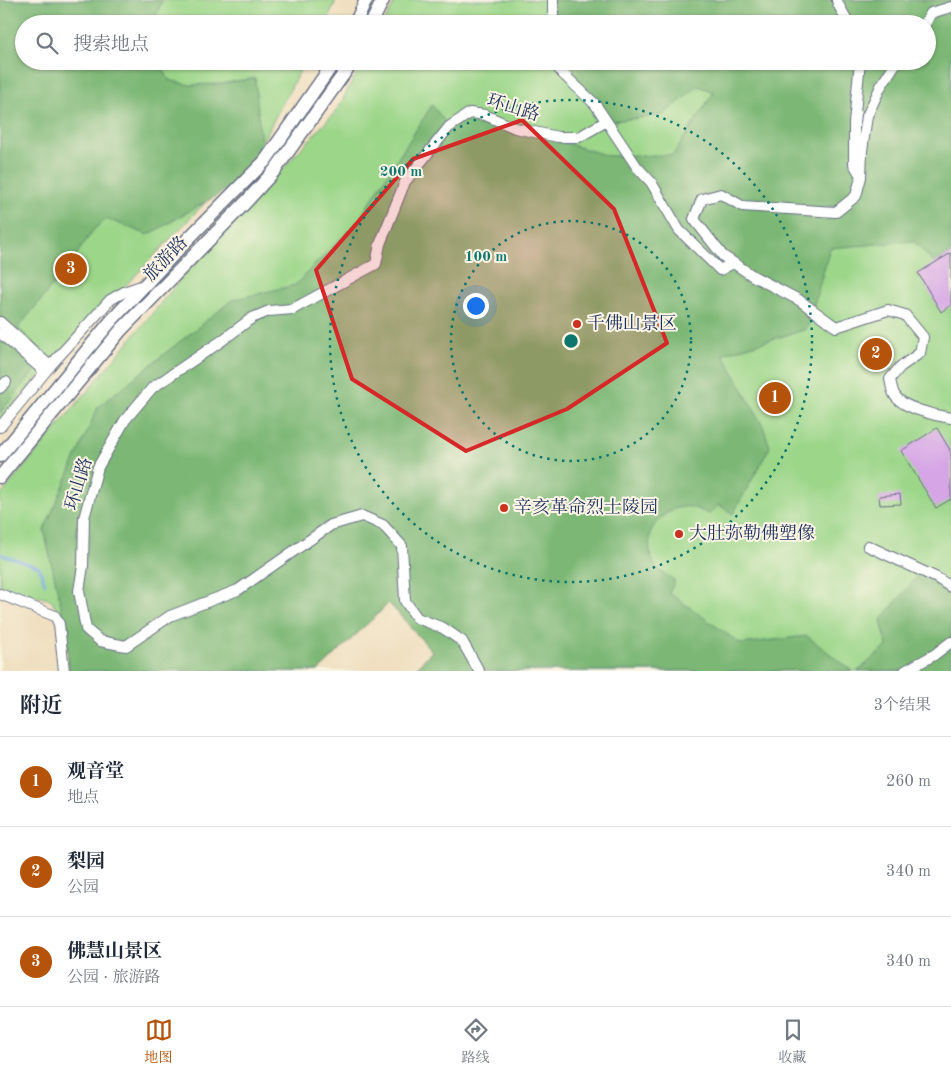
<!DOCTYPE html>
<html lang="zh">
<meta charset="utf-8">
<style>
:root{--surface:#fff;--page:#f6f6f7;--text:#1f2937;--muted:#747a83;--line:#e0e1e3;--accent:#b45309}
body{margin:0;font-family:"Old Standard TT","Noto Serif SC",serif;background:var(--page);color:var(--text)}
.you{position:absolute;left:475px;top:305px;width:18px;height:18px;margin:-12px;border:4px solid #fff;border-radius:50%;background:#1a73e8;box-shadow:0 0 0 8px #1a73e833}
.badge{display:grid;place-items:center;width:32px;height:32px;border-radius:50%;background:var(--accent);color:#fff;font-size:16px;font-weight:700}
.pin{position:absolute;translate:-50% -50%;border:2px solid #fff;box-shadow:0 1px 5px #0006}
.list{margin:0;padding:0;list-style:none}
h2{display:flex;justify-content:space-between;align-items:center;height:65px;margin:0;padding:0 20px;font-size:21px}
h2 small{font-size:16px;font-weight:400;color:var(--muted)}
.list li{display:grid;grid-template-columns:32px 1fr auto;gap:15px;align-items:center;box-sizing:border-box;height:90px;padding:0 20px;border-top:1px solid var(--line)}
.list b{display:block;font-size:19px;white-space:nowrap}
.list p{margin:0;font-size:16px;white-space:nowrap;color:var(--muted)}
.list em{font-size:16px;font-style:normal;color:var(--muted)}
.icon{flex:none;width:28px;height:28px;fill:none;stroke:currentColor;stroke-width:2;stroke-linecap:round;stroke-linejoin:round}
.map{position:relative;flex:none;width:951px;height:671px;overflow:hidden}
.search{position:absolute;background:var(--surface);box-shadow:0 1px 4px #0004;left:15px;right:15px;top:15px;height:55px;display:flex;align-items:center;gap:12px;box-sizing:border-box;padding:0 18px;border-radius:28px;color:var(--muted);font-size:19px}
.sheet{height:335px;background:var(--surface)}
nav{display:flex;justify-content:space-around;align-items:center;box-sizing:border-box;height:70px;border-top:1px solid var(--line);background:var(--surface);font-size:14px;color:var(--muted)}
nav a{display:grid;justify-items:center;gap:2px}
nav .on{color:var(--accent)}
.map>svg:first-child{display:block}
.green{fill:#9bd689;stroke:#5b8274}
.forest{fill:#7cb775;stroke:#4c736a}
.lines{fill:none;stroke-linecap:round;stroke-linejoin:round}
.stream{stroke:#7babe6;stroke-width:2.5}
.building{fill:#d6a5e6}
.minor-casing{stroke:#666d81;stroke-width:12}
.major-casing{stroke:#666d81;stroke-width:15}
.minor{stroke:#fff;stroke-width:10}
.major{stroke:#fff;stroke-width:12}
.marked{fill:#d62828;fill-opacity:0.2;stroke:#d62828;stroke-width:4;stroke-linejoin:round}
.ring{fill:none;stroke:#0f766e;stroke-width:2.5;stroke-dasharray:2.5 5}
.poi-dot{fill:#c8321e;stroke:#fcf5e5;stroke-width:2}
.labels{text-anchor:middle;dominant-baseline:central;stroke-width:4;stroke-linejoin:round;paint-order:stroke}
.street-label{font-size:18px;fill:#1b2f5e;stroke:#fcf5e5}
.poi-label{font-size:18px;fill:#1b2f5e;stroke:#fcf5e5;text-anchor:start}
.centre{fill:#0f766e;stroke:#fcf5e5;stroke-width:2.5}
.ring-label{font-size:15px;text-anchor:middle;font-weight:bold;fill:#0f766e;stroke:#fcf5e5;stroke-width:4;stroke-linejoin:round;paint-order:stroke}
</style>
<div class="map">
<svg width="951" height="671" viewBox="0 0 951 671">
<rect width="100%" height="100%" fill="#fcf5e5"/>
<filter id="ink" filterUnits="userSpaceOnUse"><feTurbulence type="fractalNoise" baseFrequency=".02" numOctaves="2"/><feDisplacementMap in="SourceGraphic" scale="10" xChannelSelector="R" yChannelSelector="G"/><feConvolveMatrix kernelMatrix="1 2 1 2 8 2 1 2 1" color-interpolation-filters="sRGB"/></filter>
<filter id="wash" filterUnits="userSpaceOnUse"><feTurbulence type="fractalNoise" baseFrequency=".0096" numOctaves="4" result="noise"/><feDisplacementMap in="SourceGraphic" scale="20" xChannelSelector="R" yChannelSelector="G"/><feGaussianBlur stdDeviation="1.12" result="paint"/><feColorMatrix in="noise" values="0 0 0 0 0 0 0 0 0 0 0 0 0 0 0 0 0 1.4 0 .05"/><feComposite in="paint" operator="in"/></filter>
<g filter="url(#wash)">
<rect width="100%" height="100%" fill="#f0e0c1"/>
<g class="green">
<polygon points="0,0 336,0 326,24 24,24 24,61 305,61 261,144 22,394 0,420"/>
<polygon points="396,0 951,0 951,671 414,671 432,651 389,603 318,671 69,671 65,624 51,600 0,586 0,496 185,274 337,110 363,61 927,61 927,24 383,24"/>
</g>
<g class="forest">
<polygon points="0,0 162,0 153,24 24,24 24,61 159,61 169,80 190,85 219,84 255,78 261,144 247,178 148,235 107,219 94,229 70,264 18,328 47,356 0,413"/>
<path d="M553 0H951V253L934 263 914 241 830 248 807 329 723 354 763 426 770 447 733 514 719 505 709 514C703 512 697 508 691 507 676 504 658 517 652 529 648 539 649 555 654 564 658 571 669 576 675 581L669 593 741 644 807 636 852 671H414L432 651 389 603 318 671H69L65 624 44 530 98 407 232 300 295 285 358 221 432 105 449 127 470 113 608 156 673 155 714 92 698 86 663 115 605 122 553 61H927V24H553Z"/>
<polygon points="922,571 951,596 951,671 858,671 887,646 881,620"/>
</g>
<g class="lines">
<polyline class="stream" points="0,554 39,567 45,584"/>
</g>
<g id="blocks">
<g class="building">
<polygon points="951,253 951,305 941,312 918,273"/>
<polygon points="937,428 951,452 951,499 936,508 901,451"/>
<polygon points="900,494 901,504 880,505 879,496"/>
</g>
</g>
</g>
<g filter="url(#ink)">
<use href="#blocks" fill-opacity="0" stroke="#666d81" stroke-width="1"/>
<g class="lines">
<defs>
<g id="minor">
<polyline points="553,0 553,24"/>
<polyline points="837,0 838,4 849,24"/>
<polyline points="925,24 931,13 951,7"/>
<polyline points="553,61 562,73 595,104 637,167 651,182 679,230 720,270 733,263"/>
<polyline points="860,61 854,123 854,164 861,176"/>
<path d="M897 61 881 86 867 116 862 151 861 177 856 196 836 212 742 206 721 194 702 199 694 219 723 256 753 276 799 300 836 327 888 310 905 315 923 337 920 353 900 367 890 379C891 384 892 390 894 394 901 408 937 416 951 418"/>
<polyline points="0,322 50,366"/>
<polyline points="0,333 45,372"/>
<polyline points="0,388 6,382"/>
<polyline points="0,427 50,366 110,300 124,292 144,285"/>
<polyline points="868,546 937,578 951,587"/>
<polyline points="0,594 55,616 59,624 64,671"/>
<polyline points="479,671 462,641 443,628 417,618 405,601 402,546 383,525 362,516 331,525 238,590 170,616 126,646 100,641 86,629 79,591 83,566 84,518 98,467 125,420 152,388 220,342 252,318 269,311 293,309 376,264 380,244 405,182 449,127 470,113 485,115 515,128 558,137 579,137 605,122"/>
<polyline points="905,671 934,655 951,642"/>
</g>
<g id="major">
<polyline points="355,24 366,0"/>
<polyline points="371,24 383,0"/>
<polyline points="0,456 111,321 187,240 265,161 335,61"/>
<polyline points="0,477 121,330 246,202 275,170 353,61"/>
</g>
</defs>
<use href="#minor" class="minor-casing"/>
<use href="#major" class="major-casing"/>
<use href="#minor" class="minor"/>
<use href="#major" class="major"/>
</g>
</g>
<path class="marked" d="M522 120 614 209 667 343 567 409 466 451 352 379 316 270 413 159Z"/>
<g class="ring">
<circle cx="571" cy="341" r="120"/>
<circle cx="571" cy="341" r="241"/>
</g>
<g class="poi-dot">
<circle cx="577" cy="324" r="5"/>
<circle cx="504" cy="508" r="5"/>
<circle cx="679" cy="534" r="5"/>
</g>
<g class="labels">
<g class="street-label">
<text transform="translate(513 108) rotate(17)">环山路</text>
<text transform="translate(166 259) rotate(-46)">旅游路</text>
<text transform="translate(79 484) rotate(-73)">环山路</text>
</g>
<g class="poi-label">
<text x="587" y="324">千佛山景区</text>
<text x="514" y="508">辛亥革命烈士陵园</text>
<text x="689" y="534">大肚弥勒佛塑像</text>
</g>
</g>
<circle cx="571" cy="341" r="8" class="centre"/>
<g class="ring-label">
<text x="401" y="176">200 m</text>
<text x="486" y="261">100 m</text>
</g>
</svg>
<div class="you"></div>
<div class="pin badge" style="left:775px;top:398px">1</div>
<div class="pin badge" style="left:876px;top:354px">2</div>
<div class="pin badge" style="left:71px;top:269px">3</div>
<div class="search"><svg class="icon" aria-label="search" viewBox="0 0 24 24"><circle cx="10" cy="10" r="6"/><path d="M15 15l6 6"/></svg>搜索地点</div>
</div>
<section class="sheet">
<h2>附近<small>3个结果</small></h2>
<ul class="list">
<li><span class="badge">1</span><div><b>观音堂</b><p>地点</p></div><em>260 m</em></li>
<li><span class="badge">2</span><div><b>梨园</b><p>公园</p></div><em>340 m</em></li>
<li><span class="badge">3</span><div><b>佛慧山景区</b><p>公园 · 旅游路</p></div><em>340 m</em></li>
</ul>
</section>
<nav>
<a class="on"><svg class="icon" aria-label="map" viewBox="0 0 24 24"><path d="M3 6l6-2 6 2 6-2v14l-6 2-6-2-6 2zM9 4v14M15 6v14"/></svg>地图</a>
<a><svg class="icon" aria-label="directions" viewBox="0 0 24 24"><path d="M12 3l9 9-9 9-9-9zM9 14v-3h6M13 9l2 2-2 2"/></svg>路线</a>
<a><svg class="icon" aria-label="saved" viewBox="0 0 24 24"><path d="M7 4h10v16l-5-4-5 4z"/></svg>收藏</a>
</nav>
